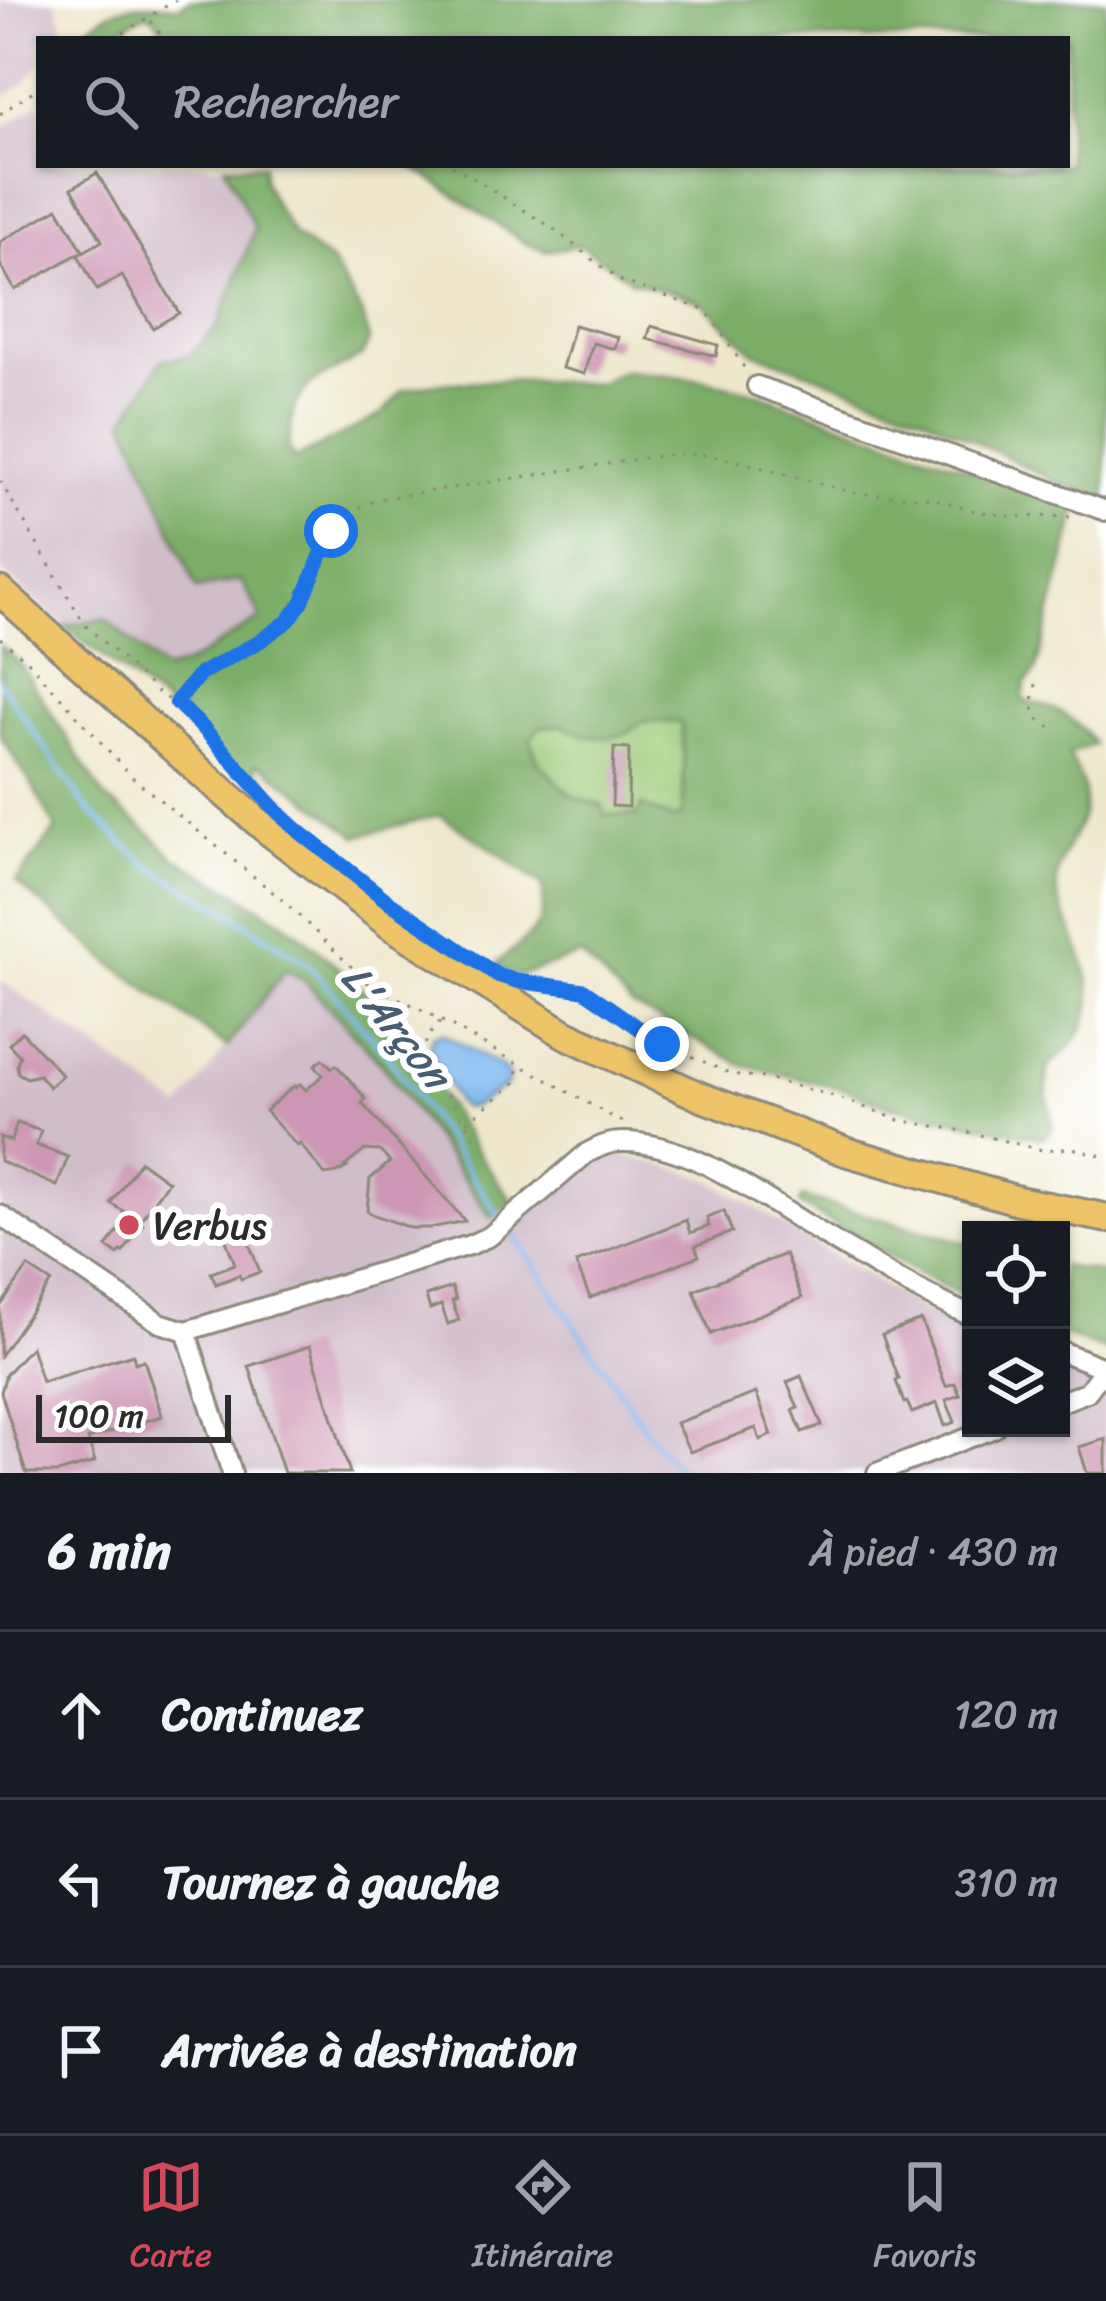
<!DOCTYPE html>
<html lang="fr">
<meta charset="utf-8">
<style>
:root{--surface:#171b24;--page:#20242c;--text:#f1f3f6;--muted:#9ea1a6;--line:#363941;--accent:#d1495b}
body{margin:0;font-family:Sriracha,sans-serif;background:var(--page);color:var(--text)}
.controls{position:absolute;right:36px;bottom:36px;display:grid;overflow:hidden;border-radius:0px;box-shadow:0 3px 9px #0004}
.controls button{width:108px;height:108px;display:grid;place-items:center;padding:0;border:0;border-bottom:3px solid var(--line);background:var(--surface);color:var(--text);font:60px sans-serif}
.scale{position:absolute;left:36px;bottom:30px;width:195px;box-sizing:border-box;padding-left:12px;border:6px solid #2b2b2b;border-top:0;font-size:33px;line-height:42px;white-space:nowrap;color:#2b2b2b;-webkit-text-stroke:9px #fff;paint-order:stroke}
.stop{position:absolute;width:36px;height:36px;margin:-27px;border:9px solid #1a73e8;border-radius:50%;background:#fff}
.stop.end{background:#1a73e8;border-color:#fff;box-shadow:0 3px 12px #0008}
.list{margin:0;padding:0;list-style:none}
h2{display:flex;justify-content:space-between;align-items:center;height:156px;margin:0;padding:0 48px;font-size:51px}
h2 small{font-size:39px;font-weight:400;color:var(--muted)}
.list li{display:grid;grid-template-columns:78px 1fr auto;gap:36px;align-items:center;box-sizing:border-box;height:168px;padding:0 48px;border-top:3px solid var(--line)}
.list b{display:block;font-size:45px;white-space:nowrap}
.list em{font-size:39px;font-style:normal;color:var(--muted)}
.icon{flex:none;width:66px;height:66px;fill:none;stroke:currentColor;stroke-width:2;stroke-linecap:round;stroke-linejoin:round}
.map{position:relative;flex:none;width:1106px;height:1473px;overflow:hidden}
.search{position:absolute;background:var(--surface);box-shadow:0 3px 9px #0004;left:36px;right:36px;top:36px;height:132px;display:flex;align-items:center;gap:30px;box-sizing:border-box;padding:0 42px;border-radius:0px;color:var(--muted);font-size:45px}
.sheet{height:660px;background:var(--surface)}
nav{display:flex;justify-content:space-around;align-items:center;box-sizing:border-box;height:168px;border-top:3px solid var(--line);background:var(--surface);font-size:33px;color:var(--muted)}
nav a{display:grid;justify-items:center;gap:6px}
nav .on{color:var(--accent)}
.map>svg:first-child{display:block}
.industrial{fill:#d1bdca}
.green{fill:#9cca78;stroke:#647a52;stroke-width:3}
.forest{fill:#7dae68;stroke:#546c4a;stroke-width:3;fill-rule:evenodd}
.water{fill:#81bbf2;stroke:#56738e;stroke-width:3}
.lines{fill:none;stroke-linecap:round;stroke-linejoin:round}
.stream{stroke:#81bbf2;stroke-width:4.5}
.building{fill:#cd96b4}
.minor-casing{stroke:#8c897c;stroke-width:24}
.highway-casing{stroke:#8c897c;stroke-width:33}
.path{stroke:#8c897c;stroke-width:3;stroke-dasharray:3 9;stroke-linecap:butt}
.minor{stroke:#fff;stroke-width:18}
.highway{stroke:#efc469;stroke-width:27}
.route{stroke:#1a73e8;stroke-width:15}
.poi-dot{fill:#d1495b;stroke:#fff;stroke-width:4.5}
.labels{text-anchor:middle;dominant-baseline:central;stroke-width:12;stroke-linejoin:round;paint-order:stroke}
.poi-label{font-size:39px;fill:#2b2b2b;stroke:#fff;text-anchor:start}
.water-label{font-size:42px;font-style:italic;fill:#495d71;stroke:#fff}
</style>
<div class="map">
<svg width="1106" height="1473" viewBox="0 0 1106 1473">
<rect width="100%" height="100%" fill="#fff"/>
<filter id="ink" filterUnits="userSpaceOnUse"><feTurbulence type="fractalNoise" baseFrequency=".00833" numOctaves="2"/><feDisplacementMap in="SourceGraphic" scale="24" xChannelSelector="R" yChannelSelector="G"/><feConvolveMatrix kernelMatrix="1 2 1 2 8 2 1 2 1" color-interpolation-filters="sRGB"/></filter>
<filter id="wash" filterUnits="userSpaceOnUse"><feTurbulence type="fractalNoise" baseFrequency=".004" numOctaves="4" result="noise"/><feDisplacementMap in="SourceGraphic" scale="48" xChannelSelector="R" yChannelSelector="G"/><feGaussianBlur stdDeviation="2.7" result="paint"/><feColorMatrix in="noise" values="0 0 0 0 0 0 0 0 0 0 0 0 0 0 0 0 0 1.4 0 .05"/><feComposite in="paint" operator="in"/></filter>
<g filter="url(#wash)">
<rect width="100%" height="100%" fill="#eee7cc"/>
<g class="industrial">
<polygon points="0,0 56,0 65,32 59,39 39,39 39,65 24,84 0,99"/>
<polygon points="39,103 39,165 225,165 255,229 218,326 189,356 241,580 261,618 186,665 163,671 105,618 64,626 0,570 0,130"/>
<polygon points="285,969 303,979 380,1062 504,1235 595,1159 618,1153 707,1178 922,1309 971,1329 971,1428 1061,1428 1061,1364 1106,1379 1106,1473 0,1473 0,980 181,1108"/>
</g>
<polygon class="green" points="643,721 681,722 684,760 683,816 672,819 643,807 637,816 604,815 602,806 573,797 538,762 530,738 540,727 561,725 588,736 626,734"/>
<g class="forest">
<path d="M189 0H1106V499L1054 481 923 415 754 352 702 303 683 295 632 281 580 245 546 251 525 243 410 165H1067V39H169L155 19 146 14 101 39H75C111 6 129 0 178 7Z"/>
<path d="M225 165H263L264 181 274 203 295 237 331 262 363 315 369 341 362 356 310 384 294 407 288 448 295 459 382 414 403 390 431 384 510 380 596 384 624 370 705 380 754 392 1078 507 1036 671 1025 684 1023 700C1058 709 1072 714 1094 744L1069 754C1074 767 1084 783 1085 797 1087 831 1052 852 1057 893 1059 905 1066 917 1071 928 1095 988 1106 1022 1048 1066L1047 1094 1053 1129 1042 1138 889 1106 845 1089 745 1066 631 1005 581 955 518 976 507 972 497 963C526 939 550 928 542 885L491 848 439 815 357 836 263 766 254 764 258 772 342 855 341 858 283 812 161 702 64 626 105 618 164 671 186 665 261 618 241 580 197 589 125 420 162 360 189 356 218 326 255 229ZM643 721 681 722 684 760 683 816 672 819 642 806 637 815H605L603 806 573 797 538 762 530 739 540 727 561 725 588 736 607 738 626 734Z"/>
<polygon points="0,646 19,662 105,798 144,828 174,857 247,899 295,930 366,992 400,1029 473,1146 513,1202 492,1218 380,1062 303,979 285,970 227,1047 114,965 16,882 56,829 32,785 0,736"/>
<polygon points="802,1197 971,1244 971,1300 915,1272 799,1204"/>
<polygon points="1061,1266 1106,1273 1106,1351 1061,1334"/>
</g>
<polygon class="water" points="442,1033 503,1068 509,1077 507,1085 472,1107 463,1108 457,1103 429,1047 433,1036"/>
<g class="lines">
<g class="stream">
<polyline points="0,682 87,809 149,866 232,914 309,965 387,1055 502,1219"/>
<polyline points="509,1228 653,1440 682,1473"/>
</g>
</g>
<g id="blocks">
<g class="building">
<polygon points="97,173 179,313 153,328 122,276 97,290 78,255 102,241 72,188"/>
<polygon points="58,208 83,251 15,290 0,264 0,242"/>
<polygon points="574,325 618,337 615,349 593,343 584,374 562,368"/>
<polygon points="651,326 718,345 716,356 647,339"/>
<polygon points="614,748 629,749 628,807 612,806"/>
<polygon points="22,1032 62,1075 49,1087 39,1075 27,1078 18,1073 17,1064 20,1056 9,1044"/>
<polygon points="323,1059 332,1068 336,1065 349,1079 366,1099 362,1103 465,1221 430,1228 411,1228 374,1215 367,1211 370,1179 390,1162 380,1151 365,1150 345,1166 347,1167 337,1173 325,1175 300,1144 297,1146 265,1111 294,1086 296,1088 300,1084 306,1090 323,1075 315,1065"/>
<polygon points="17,1123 41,1131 36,1145 68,1157 57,1186 0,1161 0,1137 11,1141"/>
<polygon points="140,1161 168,1181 139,1222 143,1224 123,1252 121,1251 118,1255 107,1247 129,1215 111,1203"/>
<polygon points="724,1211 732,1232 695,1246 699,1256 590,1298 576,1263 686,1220 690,1233 709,1226 707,1218"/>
<polygon points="239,1217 260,1272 241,1279 239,1275 216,1284 211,1273 235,1264 220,1224"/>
<polygon points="785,1254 802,1298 711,1334 694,1290"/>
<polygon points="28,1267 51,1282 0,1356 0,1307"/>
<polygon points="452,1287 456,1300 452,1301 459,1320 448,1324 441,1305 430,1309 426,1296"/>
<polygon points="921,1320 946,1386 955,1383 960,1395 946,1400 955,1422 945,1426 937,1403 912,1413 907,1402 904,1403 896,1381 899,1379 882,1335"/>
<polygon points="310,1346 350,1473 284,1473 249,1366"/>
<polygon points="31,1347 42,1382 133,1354 135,1363 144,1360 162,1416 88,1439 95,1462 58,1473 26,1473 1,1392 6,1374"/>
<polygon points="801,1376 822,1425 802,1432 793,1410 798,1408 787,1382"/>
<polygon points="756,1393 772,1435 760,1440 756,1428 690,1452 676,1423"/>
<polygon points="1106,1439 1106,1473 1087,1473 1079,1447"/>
</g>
</g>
</g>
<g filter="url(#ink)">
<use href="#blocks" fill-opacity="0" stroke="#8c897c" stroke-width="3"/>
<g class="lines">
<defs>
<g id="minor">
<polyline points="757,386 1106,511"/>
<polyline points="0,1215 160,1323 186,1331"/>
<path d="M186 1331 470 1245 490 1236 587 1153C599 1147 608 1142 622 1142 688 1141 761 1197 816 1230 867 1261 917 1292 971 1316"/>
<polyline points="186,1331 232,1473"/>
<polyline points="1061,1351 1106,1369"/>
<polyline points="1061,1402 1087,1392 1105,1368"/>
<polyline points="877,1473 994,1428"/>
</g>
<polyline id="highway" points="0,591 189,762 265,828 392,926 565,1034 701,1097 847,1152 1020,1201 1106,1218"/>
</defs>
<use href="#minor" class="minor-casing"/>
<use href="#highway" class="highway-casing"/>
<g class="path">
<polyline points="151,21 164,39"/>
<polyline points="113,39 176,0"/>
<polyline points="0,114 39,87"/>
<polyline points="452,165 551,227 619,280 702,309 711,317 749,375"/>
<path d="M0 481 85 625 162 696C203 715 248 776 278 811"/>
<polyline points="0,638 28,661 132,777 286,903 370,985 419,1008 627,1125"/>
<path d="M1036 684C1032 704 1029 718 1051 727"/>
<polyline points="178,700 200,674 259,641 288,621 302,602 324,544 340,516 379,499 672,454 699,454 734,460 855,493 932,498 975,511 1007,516 1075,517"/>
<polyline points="520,981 584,990 649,1037 731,1074 765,1078 837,1097 899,1120 964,1131 1042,1150 1072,1148 1106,1157"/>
<polyline points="440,1022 427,1038 423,1054 478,1143"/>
<polyline points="467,1122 515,1083 519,1066"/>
</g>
<use href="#minor" class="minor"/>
<use href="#highway" class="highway"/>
</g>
</g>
<g class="lines" filter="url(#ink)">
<polyline class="route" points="331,531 302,602 288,621 260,641 200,674 176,702 205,730 278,812 300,832 385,899 497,975 517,981 584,990 662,1044"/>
</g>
<circle class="poi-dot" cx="129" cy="1225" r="12"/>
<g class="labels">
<g class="poi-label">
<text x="153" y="1225">Verbus</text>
</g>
<g class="water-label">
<text transform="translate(396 1026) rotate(51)">L'Arçon</text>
</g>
</g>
</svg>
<div class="controls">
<button><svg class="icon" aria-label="locate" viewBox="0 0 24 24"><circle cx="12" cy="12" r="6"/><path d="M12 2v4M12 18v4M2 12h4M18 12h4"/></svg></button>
<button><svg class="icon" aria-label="layers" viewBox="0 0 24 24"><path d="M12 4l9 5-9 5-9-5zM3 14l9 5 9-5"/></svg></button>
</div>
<div class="scale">100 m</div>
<div class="stop" style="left:331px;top:531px"></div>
<div class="stop end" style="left:662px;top:1044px"></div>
<div class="search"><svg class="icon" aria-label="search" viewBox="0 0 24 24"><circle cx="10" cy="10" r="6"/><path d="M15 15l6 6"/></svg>Rechercher</div>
</div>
<section class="sheet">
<h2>6 min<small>À pied · 430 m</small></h2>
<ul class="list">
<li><svg class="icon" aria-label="ahead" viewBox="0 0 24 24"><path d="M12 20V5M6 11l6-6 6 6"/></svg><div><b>Continuez</b></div><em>120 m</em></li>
<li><svg class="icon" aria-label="left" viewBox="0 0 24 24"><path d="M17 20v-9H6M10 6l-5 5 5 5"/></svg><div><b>Tournez à gauche</b></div><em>310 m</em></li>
<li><svg class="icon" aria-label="arrive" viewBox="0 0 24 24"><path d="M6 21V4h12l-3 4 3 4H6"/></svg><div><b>Arrivée à destination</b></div></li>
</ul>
</section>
<nav>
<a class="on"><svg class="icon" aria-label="map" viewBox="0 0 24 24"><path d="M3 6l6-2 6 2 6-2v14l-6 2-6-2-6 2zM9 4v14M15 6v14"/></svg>Carte</a>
<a><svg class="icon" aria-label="directions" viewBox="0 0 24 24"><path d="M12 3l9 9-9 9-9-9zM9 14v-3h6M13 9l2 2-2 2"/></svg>Itinéraire</a>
<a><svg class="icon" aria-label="saved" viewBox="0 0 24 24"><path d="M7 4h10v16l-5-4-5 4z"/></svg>Favoris</a>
</nav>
